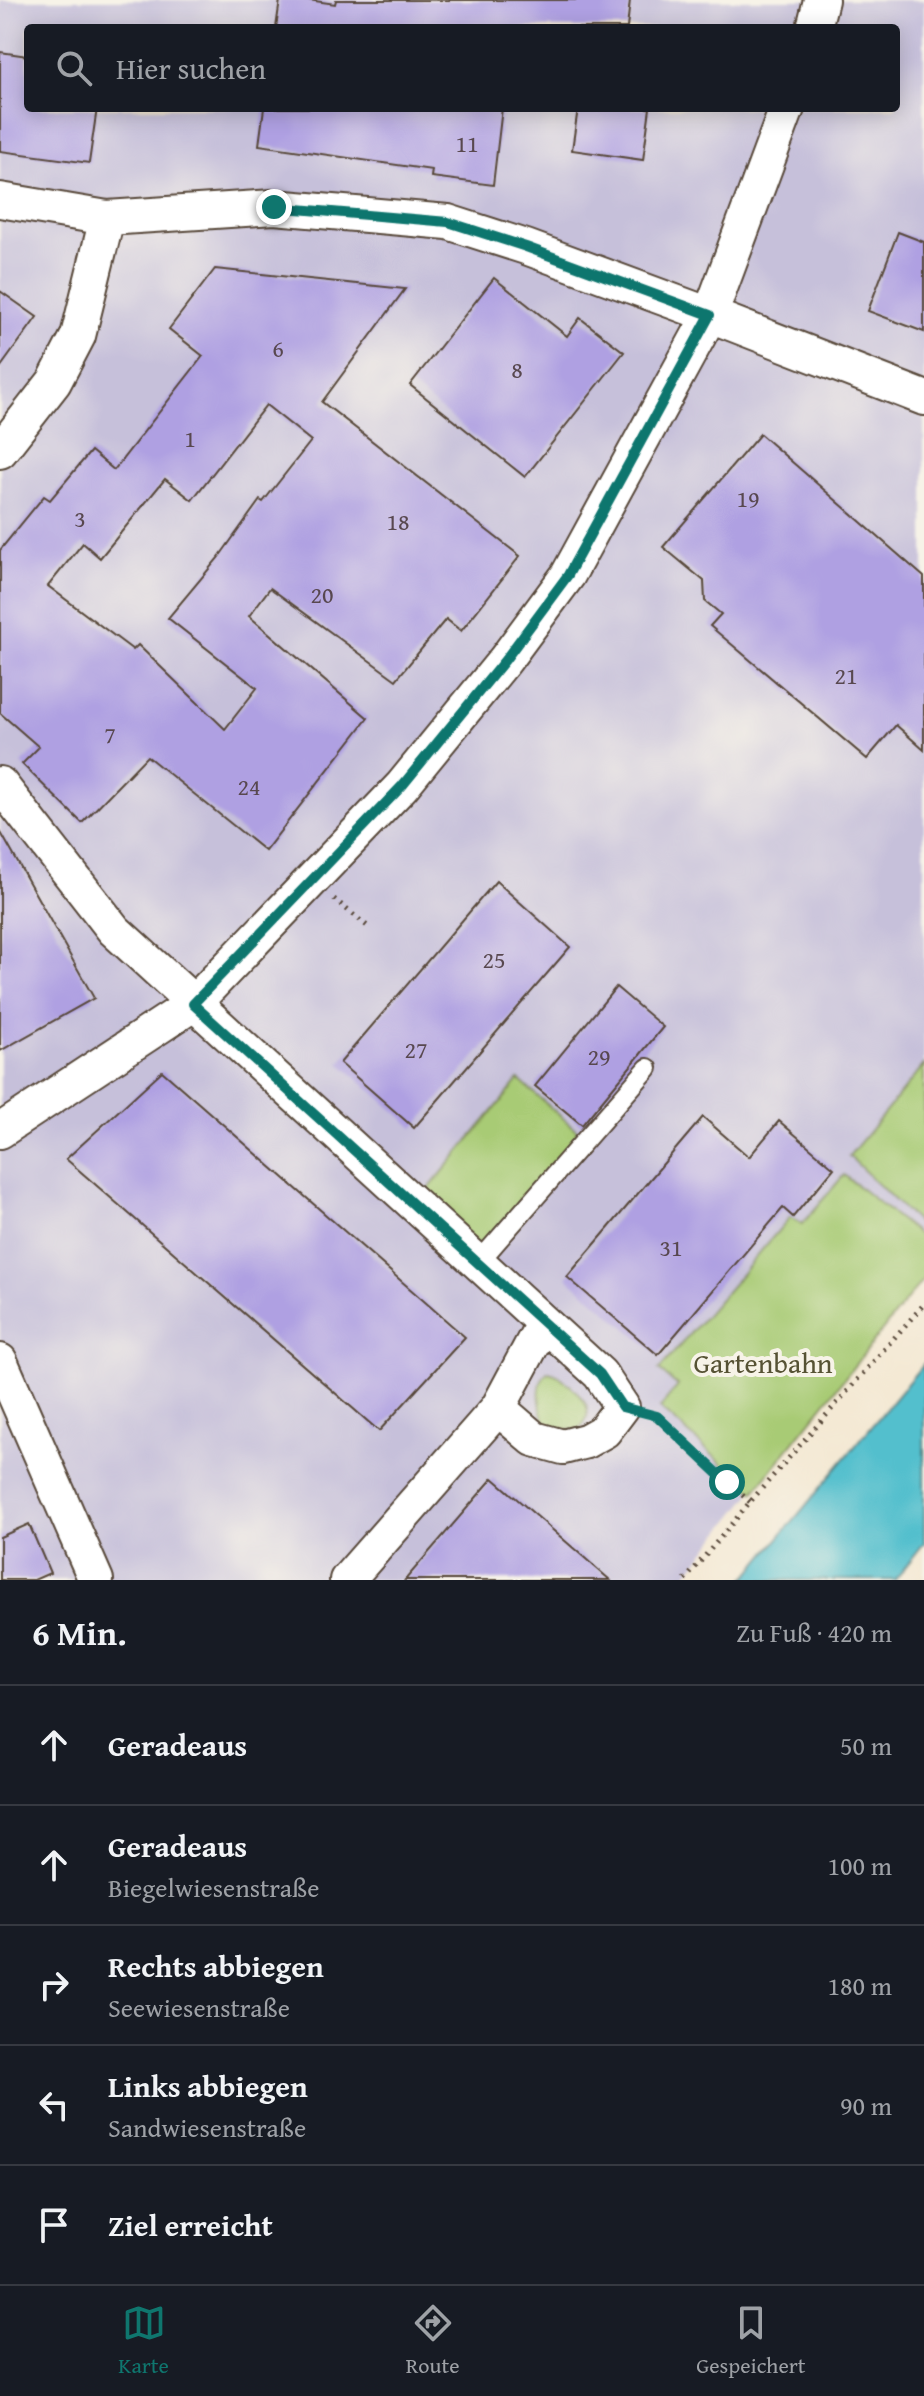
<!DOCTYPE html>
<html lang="de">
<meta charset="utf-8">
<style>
:root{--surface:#171b24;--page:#242831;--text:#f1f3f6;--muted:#9ea1a6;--line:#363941;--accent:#0f766e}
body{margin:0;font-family:"Gentium Book Plus",serif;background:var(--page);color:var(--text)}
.stop{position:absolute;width:24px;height:24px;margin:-18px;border:6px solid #0f766e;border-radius:50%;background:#fff}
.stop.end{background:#0f766e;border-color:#fff;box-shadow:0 2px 8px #0008}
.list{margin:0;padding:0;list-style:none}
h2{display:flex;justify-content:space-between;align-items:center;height:104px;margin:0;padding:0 32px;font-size:34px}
h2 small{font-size:26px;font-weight:400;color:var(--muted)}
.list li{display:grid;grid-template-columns:52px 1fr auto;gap:24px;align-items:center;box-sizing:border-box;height:120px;padding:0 32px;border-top:2px solid var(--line)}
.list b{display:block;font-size:30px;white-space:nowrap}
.list p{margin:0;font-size:26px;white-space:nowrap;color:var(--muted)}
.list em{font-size:26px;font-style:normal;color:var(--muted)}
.icon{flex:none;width:44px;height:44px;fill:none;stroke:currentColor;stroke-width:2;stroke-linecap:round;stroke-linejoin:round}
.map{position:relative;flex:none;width:924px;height:1580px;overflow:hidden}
.search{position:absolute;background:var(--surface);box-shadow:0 4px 20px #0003;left:24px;right:24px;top:24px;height:88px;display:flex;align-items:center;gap:20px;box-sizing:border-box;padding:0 28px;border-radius:8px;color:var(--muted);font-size:30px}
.sheet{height:704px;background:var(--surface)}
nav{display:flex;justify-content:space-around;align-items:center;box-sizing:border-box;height:112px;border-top:2px solid var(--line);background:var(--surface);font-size:22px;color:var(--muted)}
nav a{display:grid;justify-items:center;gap:4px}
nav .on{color:var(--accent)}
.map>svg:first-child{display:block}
.industrial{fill:#c6c0da;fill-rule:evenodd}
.green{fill:#a8cb75;stroke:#727a4a;stroke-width:2}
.water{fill:#53bfcd;stroke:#477476;stroke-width:2}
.building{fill:#afa0e2;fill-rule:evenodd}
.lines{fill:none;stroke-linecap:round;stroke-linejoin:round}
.lane-casing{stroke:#574739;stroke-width:22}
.street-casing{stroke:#574739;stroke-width:38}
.path{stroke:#574739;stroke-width:5;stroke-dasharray:2 6;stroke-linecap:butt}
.lane{stroke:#fff;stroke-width:18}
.street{stroke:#fff;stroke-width:34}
.route{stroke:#0f766e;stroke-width:10}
.labels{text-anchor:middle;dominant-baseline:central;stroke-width:8;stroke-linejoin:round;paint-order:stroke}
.number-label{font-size:24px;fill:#58484f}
.park-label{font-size:28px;fill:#565234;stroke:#f7f3e8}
</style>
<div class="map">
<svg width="924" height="1580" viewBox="0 0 924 1580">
<rect width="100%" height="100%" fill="#f7f3e8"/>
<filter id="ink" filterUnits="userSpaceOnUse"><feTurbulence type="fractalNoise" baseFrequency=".0125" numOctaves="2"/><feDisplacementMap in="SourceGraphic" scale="16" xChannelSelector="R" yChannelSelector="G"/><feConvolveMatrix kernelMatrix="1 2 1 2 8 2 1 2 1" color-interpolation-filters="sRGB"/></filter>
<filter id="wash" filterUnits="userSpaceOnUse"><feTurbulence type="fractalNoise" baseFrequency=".006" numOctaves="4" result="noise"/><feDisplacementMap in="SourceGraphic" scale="32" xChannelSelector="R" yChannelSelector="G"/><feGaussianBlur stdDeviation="1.8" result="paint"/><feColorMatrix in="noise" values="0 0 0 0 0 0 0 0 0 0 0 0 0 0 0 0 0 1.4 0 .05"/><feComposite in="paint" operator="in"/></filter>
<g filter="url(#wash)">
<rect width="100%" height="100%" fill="#f4e9d4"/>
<path class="industrial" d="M0 0H924V1278L682 1580H0ZM28 28H896V108H28Z"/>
<g class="green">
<polygon points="924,1065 924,1229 849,1156"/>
<polygon points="519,1080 579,1132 480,1248 422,1197"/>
<polygon points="844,1175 924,1239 924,1278 754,1492 660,1408 678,1386 659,1370 790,1217 802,1224"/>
<path d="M548 1372C558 1373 563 1379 571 1386 586 1399 596 1414 578 1430L551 1429C539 1417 534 1383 548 1372Z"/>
</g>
<polygon class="water" points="924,1363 924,1543 895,1580 744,1580"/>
<g id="blocks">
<g class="building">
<polygon points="280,0 308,0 335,4 336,0 630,0 627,28 276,28"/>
<polygon points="0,52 28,56 28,108 97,108 89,163 0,151"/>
<polygon points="264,108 502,108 493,185 431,177 432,170 259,145"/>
<polygon points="578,108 650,108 643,160 572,150"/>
<polygon points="898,232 924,242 924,332 868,311"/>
<path d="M215 269 405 289 322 402 520 556 461 631 446 619 396 680 270 588 249 616 368 718 265 851 147 756 82 823 22 764 39 747 0 713V550L44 496 50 500 91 451 114 470 203 356 169 329ZM266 405 311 441 263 502 260 500 219 557 168 618 257 688 225 729 138 645 133 650 48 586 83 543 100 558 165 479 192 500Z"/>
<polygon points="494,278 567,336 580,318 624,352 525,477 410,385"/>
<polygon points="0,291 37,317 0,368"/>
<polygon points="760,434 924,577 924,750 896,725 867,759 710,626 721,614 705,601 704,581 663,547"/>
<polygon points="0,831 94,998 0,1051"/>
<polygon points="496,881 570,947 414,1128 340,1063"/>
<polygon points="616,987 663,1027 582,1125 535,1086"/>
<polygon points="162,1071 465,1337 379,1431 66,1159"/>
<polygon points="703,1117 749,1157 779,1121 834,1168 793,1217 783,1208 658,1355 567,1277"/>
<polygon points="493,1478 610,1580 405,1580"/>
<polygon points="29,1524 50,1573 34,1580 0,1580 0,1537"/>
</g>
</g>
</g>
<g filter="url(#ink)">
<use href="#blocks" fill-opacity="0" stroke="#574739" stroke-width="2"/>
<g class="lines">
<defs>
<polyline id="lane" points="477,1264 648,1068"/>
<g id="street">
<polyline points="814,28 821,0"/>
<polyline points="0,200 107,218 274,207 448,222 526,247 710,315 924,398"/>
<polyline points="0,451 54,382 78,336 107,218"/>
<polyline points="0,784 114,930 600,1374 622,1407 604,1431 586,1441 563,1447 534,1439 498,1408 543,1324"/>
<polyline points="0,1131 193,1004 402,786 505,660 568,575 710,315 787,108"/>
<polyline points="0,1361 96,1580"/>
<polyline points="347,1580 498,1408"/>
</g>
</defs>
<use href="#lane" class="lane-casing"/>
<use href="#street" class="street-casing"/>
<g class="path">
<polyline points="334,899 371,929"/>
<polyline points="653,1415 750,1502"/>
<polyline points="685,1580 750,1502 924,1304"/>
</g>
<use href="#lane" class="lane"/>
<use href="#street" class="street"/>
</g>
</g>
<g class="lines" filter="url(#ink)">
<polyline class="route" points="274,207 448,222 526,247 710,315 568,575 505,660 402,786 193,1004 600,1374 622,1407 657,1416 727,1482"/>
</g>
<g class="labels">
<g class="number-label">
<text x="467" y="143">11</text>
<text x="278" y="348">6</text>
<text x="517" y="369">8</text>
<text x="190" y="438">1</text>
<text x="748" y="498">19</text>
<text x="80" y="518">3</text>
<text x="398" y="521">18</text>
<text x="322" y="594">20</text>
<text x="846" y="675">21</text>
<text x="110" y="734">7</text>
<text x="249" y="786">24</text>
<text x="494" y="959">25</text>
<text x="416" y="1049">27</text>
<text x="599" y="1056">29</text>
<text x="671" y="1247">31</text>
</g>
<g class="park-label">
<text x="763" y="1362">Gartenbahn</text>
</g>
</g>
</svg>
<div class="stop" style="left:727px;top:1482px"></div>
<div class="stop end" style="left:274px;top:207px"></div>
<div class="search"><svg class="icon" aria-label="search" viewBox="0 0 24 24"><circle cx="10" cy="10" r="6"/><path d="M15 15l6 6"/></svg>Hier suchen</div>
</div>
<section class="sheet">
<h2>6 Min.<small>Zu Fuß · 420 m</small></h2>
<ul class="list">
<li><svg class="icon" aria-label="ahead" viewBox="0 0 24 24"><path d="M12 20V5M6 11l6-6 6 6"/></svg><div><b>Geradeaus</b></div><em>50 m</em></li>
<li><svg class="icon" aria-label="ahead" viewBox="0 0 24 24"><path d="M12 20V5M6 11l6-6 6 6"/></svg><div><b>Geradeaus</b><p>Biegelwiesenstraße</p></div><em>100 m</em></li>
<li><svg class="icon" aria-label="right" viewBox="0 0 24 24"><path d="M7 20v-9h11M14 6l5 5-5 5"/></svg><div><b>Rechts abbiegen</b><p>Seewiesenstraße</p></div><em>180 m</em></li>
<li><svg class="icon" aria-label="left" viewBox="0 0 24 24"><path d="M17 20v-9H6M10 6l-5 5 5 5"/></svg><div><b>Links abbiegen</b><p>Sandwiesenstraße</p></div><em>90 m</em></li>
<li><svg class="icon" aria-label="arrive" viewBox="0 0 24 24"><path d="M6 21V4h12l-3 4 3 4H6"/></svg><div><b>Ziel erreicht</b></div></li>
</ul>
</section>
<nav>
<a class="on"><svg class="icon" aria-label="map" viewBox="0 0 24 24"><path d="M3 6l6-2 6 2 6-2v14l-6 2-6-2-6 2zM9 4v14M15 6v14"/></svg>Karte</a>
<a><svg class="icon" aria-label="directions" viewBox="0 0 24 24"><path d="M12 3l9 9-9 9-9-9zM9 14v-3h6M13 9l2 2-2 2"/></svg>Route</a>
<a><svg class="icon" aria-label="saved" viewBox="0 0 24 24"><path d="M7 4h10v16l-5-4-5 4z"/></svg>Gespeichert</a>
</nav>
